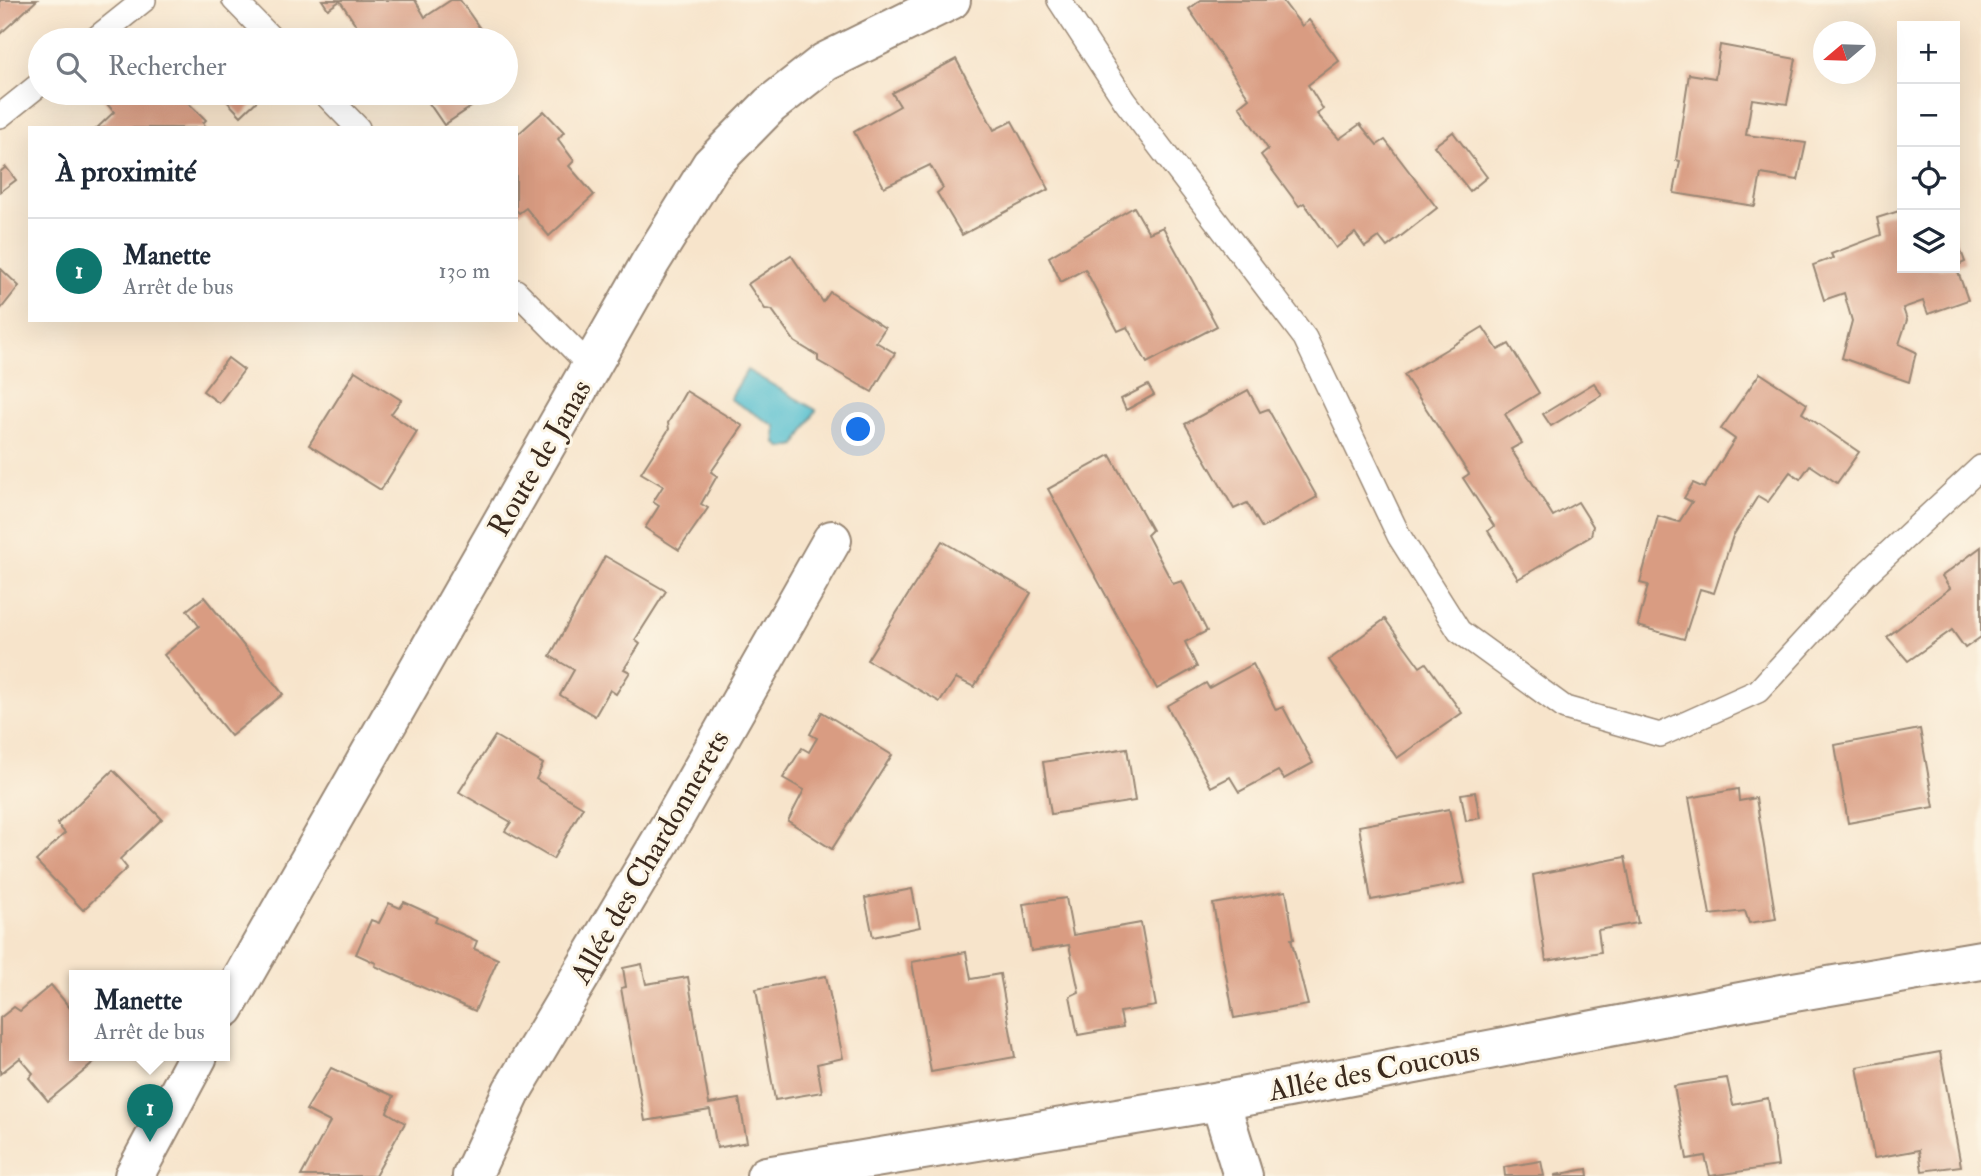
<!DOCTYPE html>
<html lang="fr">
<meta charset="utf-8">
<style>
:root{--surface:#fff;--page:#f6f6f7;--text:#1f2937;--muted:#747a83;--line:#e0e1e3;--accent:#0f766e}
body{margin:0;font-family:"IM FELL Double Pica",serif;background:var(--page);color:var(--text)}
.controls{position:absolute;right:21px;top:21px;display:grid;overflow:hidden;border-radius:0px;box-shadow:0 7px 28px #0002}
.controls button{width:63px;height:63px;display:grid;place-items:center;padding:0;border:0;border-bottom:2px solid var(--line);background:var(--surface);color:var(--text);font:35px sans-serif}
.compass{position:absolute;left:1813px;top:21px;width:63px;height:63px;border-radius:50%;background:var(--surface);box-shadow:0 7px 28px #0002;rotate:251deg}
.you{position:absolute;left:859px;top:430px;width:24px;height:24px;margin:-18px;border:5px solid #fff;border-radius:50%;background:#1a73e8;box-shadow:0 0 0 10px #1a73e833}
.badge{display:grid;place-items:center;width:46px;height:46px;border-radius:50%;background:var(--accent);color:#fff;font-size:23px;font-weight:700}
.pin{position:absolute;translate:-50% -58px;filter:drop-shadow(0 2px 4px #0008)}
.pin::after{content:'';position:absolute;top:37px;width:24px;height:21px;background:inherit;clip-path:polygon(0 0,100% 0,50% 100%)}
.popup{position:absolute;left:69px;top:970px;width:161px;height:91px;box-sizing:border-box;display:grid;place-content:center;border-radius:0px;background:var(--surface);filter:drop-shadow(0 2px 5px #0005);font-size:23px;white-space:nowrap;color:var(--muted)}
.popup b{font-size:26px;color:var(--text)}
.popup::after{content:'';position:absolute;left:50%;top:100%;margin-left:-14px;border:14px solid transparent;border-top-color:var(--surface)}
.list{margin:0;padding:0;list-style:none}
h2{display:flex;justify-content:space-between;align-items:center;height:91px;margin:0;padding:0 28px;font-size:30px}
h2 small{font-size:23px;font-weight:400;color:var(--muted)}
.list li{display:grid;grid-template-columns:46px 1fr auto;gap:21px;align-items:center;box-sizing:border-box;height:105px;padding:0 28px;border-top:2px solid var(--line)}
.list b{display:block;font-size:26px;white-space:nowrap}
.list p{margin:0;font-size:23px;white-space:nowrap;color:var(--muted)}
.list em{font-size:23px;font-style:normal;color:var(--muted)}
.icon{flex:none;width:38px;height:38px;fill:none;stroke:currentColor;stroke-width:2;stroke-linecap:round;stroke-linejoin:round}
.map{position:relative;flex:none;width:1981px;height:1176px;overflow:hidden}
.search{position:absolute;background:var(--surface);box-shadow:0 7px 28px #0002;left:28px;top:28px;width:490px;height:77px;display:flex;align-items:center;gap:18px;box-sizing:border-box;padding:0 24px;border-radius:38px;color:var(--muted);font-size:26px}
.panel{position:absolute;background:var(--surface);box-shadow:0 7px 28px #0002;left:28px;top:126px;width:490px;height:196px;border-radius:0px}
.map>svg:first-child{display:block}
.water{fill:#55bfd0;stroke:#487477;stroke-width:2}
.building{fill:#d99c82}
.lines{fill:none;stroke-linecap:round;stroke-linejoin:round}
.service-casing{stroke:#998774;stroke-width:26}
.minor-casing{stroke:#998774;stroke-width:42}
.tertiary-casing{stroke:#998774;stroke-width:42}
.service{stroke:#fff;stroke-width:23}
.minor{stroke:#fff;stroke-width:38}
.tertiary{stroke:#fff;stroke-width:38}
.labels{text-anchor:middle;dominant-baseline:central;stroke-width:6;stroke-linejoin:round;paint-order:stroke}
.street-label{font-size:30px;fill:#3b2a1e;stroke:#fcf5e5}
</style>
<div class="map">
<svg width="1981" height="1176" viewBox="0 0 1981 1176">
<rect width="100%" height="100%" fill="#fcf5e5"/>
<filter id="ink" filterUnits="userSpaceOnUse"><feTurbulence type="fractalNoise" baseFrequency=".0143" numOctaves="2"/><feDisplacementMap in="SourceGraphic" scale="14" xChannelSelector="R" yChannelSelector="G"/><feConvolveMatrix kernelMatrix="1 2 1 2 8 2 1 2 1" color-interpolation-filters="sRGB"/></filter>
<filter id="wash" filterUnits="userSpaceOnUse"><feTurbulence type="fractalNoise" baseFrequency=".00686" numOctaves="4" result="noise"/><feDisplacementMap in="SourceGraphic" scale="28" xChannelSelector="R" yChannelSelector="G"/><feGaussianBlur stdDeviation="1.57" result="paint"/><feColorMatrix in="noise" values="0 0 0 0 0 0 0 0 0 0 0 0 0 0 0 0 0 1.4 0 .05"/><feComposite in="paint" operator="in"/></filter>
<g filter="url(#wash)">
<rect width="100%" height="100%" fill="#f7e4cb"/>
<polygon class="water" points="747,370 816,410 796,445 782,448 776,443 775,426 730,399"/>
<g id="blocks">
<g class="building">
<polygon points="0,0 37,0 0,34"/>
<polygon points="322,0 415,0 425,17 451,0 460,0 488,40 366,40 340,1 328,9"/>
<polygon points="1201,0 1282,0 1302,26 1309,20 1339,61 1308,85 1323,109 1317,114 1339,139 1360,124 1377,145 1385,140 1437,208 1387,247 1379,237 1365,247 1355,233 1336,248 1304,203 1299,206 1261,155 1268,149 1239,106 1249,98 1189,9"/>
<polygon points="1720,45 1796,59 1787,104 1752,99 1746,135 1806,143 1798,180 1761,174 1755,206 1674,193 1680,161 1676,160 1689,74 1715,78"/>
<polygon points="956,59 994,130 1012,121 1049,189 962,235 937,193 943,188 930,165 884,187 854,132 900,106 892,93"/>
<polygon points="108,93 178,93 206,120 203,123 207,128 97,128 114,112 102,98"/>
<polygon points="223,93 262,93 264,94 241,116 221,95"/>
<polygon points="422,93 492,93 444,125"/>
<polygon points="544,111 564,132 558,139 574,161 569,166 594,195 549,236 526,208 519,213 516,210 516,136"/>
<polygon points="1453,132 1487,177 1470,191 1434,146"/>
<polygon points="6,167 16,180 0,192 0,172"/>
<polygon points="1134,207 1149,233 1163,227 1217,326 1147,363 1127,327 1118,331 1085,269 1061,282 1049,257"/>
<polygon points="1902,210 1902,268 1955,268 1955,234 1965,262 1956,266 1968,300 1928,314 1923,301 1903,308 1907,320 1899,344 1916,352 1909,382 1842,358 1852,321 1844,293 1824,300 1813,265 1833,258 1831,254 1881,235 1877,218"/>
<polygon points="791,255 823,302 830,292 885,328 876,342 895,353 872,392 818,361 818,356 795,342 772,310 765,309 748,284"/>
<polygon points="0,268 19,286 0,310"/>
<polygon points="1483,327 1498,350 1509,344 1539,393 1505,414 1522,443 1511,449 1553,516 1578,502 1593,526 1591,536 1518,579 1488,531 1494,526 1463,478 1469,474 1404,375"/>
<polygon points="228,358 244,370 219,403 203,391"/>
<polygon points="355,371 401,400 391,414 417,432 381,490 309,445"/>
<polygon points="1760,373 1807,404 1802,413 1859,452 1837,483 1810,465 1800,479 1790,472 1768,502 1758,496 1733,536 1714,593 1700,589 1684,639 1638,626 1648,585 1640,583 1658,516 1679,522 1692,502 1684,498 1693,483 1704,488 1735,439 1721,429"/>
<polygon points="1594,383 1602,395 1551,426 1543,414"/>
<polygon points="1148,385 1154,395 1126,410 1121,399"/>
<polygon points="1248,390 1260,412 1268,409 1317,497 1262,528 1247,503 1234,509 1185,424"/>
<polygon points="686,391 743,426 711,472 717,476 701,504 708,508 679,550 645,528 659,506 653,502 663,486 641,473 669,429 668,423"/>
<polygon points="1110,455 1152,530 1147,535 1173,584 1182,581 1207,631 1185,642 1197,667 1157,689 1048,489"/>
<polygon points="942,541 1031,593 974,687 956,678 940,702 867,660"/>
<polygon points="1981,547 1981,637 1965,648 1952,630 1908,661 1887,637 1950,588 1942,576"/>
<polygon points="605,556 666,591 635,640 640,644 624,669 630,672 616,694 610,690 595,716 560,695 574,670 550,656"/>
<polygon points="204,597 283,694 231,736 164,655 199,626 187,610"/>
<polygon points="1385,619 1420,667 1426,663 1462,713 1397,758 1329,660"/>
<polygon points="1253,664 1276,710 1283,707 1313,763 1284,779 1278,771 1239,792 1230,777 1211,787 1167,706 1206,683 1209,688"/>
<polygon points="822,712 892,755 832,849 788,821 804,790 783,778 802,748 809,752 817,738 810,734"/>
<polygon points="1920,729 1934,807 1848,823 1835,745"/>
<polygon points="495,736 543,764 536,779 583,807 553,859 505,831 511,822 459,792"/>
<polygon points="1127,748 1135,801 1051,814 1043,762"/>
<polygon points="113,770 162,819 120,859 127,868 83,910 36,861 65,833 57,824"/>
<polygon points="1738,789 1739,801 1756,798 1776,919 1749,923 1745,911 1710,915 1689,798"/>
<polygon points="1475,792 1480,818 1466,821 1461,794"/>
<polygon points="1449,809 1465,883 1371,900 1359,826"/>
<polygon points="1625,857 1638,923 1598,930 1601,952 1546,961 1533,875"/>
<polygon points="912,889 920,927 873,937 865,898"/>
<polygon points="1286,891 1294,939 1291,939 1308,1005 1234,1018 1213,904"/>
<polygon points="1066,898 1073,935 1141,923 1156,1006 1120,1012 1123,1027 1078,1035 1070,996 1079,992 1069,945 1031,951 1023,904"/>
<polygon points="404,902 437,917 435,922 477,941 474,949 498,959 475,1011 375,966 376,963 356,954 371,920 379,923 389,903 400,908"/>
<polygon points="966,952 971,979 1000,974 1015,1057 931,1072 912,962"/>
<polygon points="642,964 646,984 688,977 709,1104 739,1099 747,1142 717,1148 710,1110 645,1121 621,988 626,987 623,968"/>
<polygon points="826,976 843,1058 817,1064 822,1092 775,1100 756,989"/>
<polygon points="51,985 70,1008 75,1003 75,1056 92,1056 96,1061 48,1101 29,1078 33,1073 20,1058 0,1074 0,1018 14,1007 20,1011"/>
<polygon points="1940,1052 1961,1166 1922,1171 1919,1150 1874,1158 1857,1067"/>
<polygon points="331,1068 394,1096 387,1112 405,1123 375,1176 301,1176 330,1122 306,1110"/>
<polygon points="1727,1078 1733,1105 1768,1098 1778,1166 1710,1176 1705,1156 1687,1159 1674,1086"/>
<polygon points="1541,1161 1544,1176 1505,1176 1504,1167"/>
<polygon points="1587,1169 1588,1176 1555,1176 1555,1175"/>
</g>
</g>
</g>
<g filter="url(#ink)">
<use href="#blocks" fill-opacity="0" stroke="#998774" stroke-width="2"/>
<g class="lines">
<defs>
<g id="service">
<polyline points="234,0 273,40"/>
<polyline points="1059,0 1125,101 1305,338 1399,536 1459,631 1565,708 1660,735 1758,691 1867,573 1981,467"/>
<polyline points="94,40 144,0"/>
<polyline points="324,93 358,128"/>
<polyline points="0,116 40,84"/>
<polyline points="516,291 592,368"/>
</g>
<g id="minor">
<polyline points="1220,1101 1243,1176"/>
<polyline points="472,1176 512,1091 672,822 832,540"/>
<polyline points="766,1176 1220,1101 1788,993 1981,960"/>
</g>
<g id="tertiary">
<polyline points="225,1008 650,263 711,165 770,105 825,62 951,0"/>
<polyline points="134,1176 198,1056"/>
</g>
</defs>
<use href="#service" class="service-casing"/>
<use href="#minor" class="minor-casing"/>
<use href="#tertiary" class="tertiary-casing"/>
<use href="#service" class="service"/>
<use href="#minor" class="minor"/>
<use href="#tertiary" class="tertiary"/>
</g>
</g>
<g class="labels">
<g class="street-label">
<text transform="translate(540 458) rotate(-60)">Route de Janas</text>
<text transform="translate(650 857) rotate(-60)">Allée des Chardonnerets</text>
<text transform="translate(1374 1071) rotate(-11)">Allée des Coucous</text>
</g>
</g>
</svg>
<div class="controls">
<button>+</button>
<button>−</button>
<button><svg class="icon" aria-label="locate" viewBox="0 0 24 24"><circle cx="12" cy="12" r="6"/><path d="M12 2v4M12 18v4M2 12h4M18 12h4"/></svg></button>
<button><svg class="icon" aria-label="layers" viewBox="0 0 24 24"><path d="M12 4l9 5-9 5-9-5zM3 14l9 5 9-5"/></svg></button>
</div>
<svg class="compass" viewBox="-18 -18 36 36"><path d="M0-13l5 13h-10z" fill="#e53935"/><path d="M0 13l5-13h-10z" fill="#747a83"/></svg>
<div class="you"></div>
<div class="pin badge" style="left:150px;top:1142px">1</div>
<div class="popup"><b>Manette</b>Arrêt de bus</div>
<div class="search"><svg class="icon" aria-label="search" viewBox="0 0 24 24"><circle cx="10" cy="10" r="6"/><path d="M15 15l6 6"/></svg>Rechercher</div>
<section class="panel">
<h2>À proximité<small></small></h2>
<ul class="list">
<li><span class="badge">1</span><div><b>Manette</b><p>Arrêt de bus</p></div><em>130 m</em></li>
</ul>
</section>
</div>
